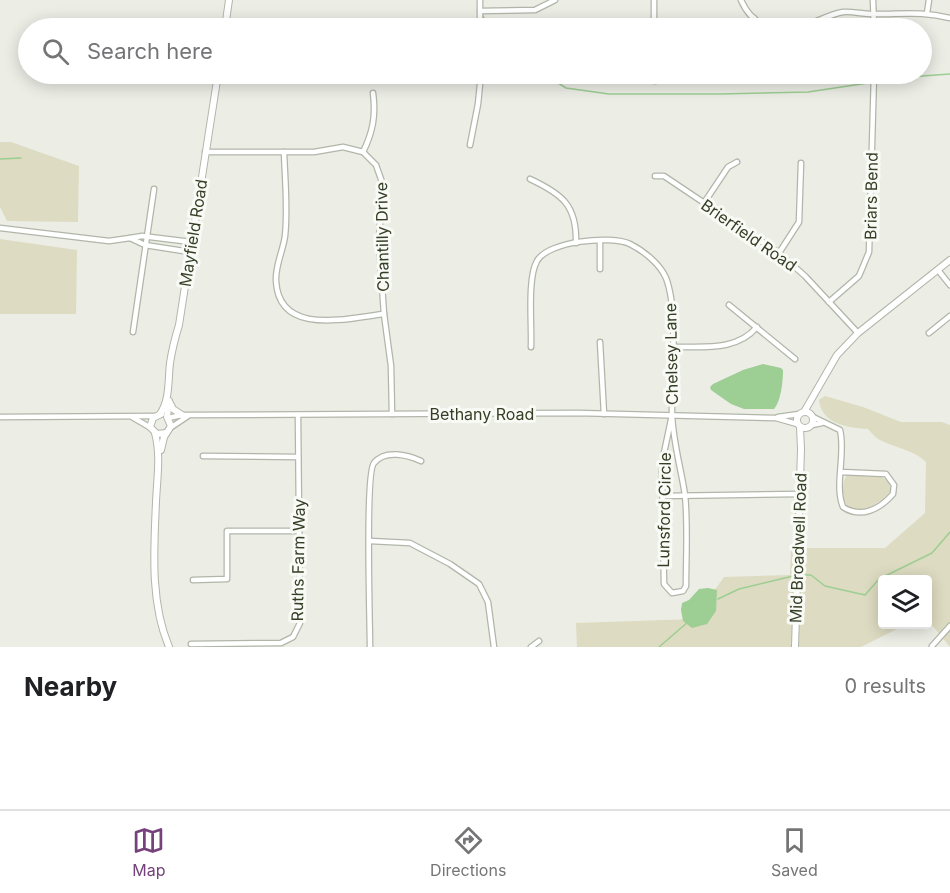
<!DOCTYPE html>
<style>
:root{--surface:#fff;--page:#f6f6f6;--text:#202124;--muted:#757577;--line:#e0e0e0;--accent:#75427c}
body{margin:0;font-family:Inter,sans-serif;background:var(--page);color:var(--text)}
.controls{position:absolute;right:18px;bottom:18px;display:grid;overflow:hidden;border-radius:6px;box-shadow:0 3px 15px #0003}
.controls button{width:54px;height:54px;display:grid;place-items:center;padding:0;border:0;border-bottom:2px solid var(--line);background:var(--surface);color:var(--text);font:30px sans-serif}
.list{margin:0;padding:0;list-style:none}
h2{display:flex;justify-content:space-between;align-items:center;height:78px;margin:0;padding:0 24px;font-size:26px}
h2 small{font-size:20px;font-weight:400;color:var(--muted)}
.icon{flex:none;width:33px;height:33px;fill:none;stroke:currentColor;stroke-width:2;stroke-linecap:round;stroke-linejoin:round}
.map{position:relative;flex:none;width:950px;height:647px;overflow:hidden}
.search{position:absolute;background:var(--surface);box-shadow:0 3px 15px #0003;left:18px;right:18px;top:18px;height:66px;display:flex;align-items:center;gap:15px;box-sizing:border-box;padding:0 21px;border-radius:33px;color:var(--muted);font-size:22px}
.sheet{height:162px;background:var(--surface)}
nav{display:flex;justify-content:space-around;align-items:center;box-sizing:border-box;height:84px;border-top:2px solid var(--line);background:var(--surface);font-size:16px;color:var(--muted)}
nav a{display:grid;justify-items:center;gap:3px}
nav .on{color:var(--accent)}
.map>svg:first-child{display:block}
.green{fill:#dddbc1}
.water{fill:#9dce93}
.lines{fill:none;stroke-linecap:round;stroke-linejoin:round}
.stream{stroke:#9dce93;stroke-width:1.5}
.minor-casing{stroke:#b1b6a9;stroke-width:7}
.tertiary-casing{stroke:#b1b6a9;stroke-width:8}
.minor{stroke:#fff;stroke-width:4.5}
.tertiary{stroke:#fff;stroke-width:6}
.labels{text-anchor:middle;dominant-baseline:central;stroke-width:6;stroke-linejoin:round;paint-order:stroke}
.street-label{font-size:16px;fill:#353f26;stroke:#f9faf6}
</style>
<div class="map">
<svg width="950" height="647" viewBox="0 0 950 647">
<rect width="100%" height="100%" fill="#eceee6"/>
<g class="green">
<polygon points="0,142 11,142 79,166 78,222 7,221 0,207"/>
<polygon points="0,239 77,250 76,314 0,314"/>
<path d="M825 396 863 407 901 422H942L950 425V647L931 624H928V580H882V624L925 625 899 628 861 647H577L576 623 694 619 724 577 790 575 791 548H885L925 513 926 462C913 449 894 448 878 439 875 437 871 432 868 429 849 428 821 424 819 400Z"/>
<path d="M847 475C863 475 888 470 891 490 881 506 844 523 843 493 843 486 843 481 847 475Z"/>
</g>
<g class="water">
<path d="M763 364 781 368 783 370C783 381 781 401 774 409H744L731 404 711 390 710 387 713 384 743 370Z"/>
<polygon points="708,588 717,590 716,611 707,624 692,628 683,621 681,610 682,603 689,600 699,589"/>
</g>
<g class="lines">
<g class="stream">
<polyline points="482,15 491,28"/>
<polyline points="544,74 566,88 609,94 720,94 808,92 908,77 950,74"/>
<polyline points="0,159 21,158"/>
<polyline points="800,575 811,575 825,586 865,595 879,579 932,553 950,532"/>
<polyline points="718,599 739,589 793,576"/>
<polyline points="659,647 688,622"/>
</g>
<defs>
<g id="minor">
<polyline points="480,0 480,28"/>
<polyline points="654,0 654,28"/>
<path d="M741 0C747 14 756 23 770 28"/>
<polyline points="873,0 874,28"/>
<polyline points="480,11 535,10 555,0"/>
<polyline points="927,13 929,0"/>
<polyline points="746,28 754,18"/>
<path d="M795 28C812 25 826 15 843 12 854 11 865 15 876 14 903 14 923 11 950 18"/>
<polyline points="655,74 655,81"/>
<polyline points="470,145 478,104 481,74"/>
<polyline points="205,152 314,152 343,147 363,152 376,165 382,182 379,242 384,314 391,366 392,414"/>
<path d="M284 152C285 180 288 209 285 236 283 251 275 266 276 281 279 337 348 318 384 314"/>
<path d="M363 152C373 132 376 115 373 93"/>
<polyline points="655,176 664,176 779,253 805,276 858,333"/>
<path d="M530 179C562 194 577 205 576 243"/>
<polyline points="704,203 728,167 737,162"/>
<polyline points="0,228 109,241 130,238"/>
<polyline points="190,252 145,245 130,238 142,236 191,242"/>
<polyline points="779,253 799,222 801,163"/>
<polyline points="600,269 600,241"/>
<polyline points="938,270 950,285"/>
<polyline points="829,302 859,276 869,252 874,74"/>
<polyline points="729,305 795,359"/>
<polyline points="133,332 154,189"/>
<polyline points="929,333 950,316"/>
<polyline points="600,342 604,414"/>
<path d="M531 347C532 326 527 278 537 261 548 241 611 235 630 244 644 251 660 264 666 278 679 312 671 377 672 414 673 442 681 468 685 495 688 525 686 556 686 586L683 591 672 593 664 584 662 470 664 453 672 415"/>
<path d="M672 347C702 346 736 352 757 327"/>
<polyline points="0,417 155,416"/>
<polyline points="132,417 151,428"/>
<polyline points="778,417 799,414"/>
<path d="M813 417 840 430C846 454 834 485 843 507 861 519 880 509 893 494L894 485 886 474 841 472"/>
<polyline points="168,418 182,415 578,413 776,418 797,424"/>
<polyline points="812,425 822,423"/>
<polyline points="170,428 188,416"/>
<polyline points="203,456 298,457"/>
<polyline points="663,496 800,494"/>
<polyline points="370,541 410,543 450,564 479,584 488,602 494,647"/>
<polyline points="193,580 227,579 227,531 299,531"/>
<polyline points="191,644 281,643 293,637 300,623 298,415"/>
<polyline points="932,646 950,626"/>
<path d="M370 647C370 622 365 473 374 463 385 449 408 455 421 461"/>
<polyline points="531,647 539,641"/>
</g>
<g id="tertiary">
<polyline points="225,28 229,0"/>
<polyline points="170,403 173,409 182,415"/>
<circle cx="805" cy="420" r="8"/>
<polyline points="804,412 837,355 858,333 950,260"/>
<path d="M160 414C170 400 168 380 170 363 172 350 175 338 179 325L218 74"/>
<polyline points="161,414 153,418 150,427 157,434 166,433"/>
<path d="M155 433C161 456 157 478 156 502 154 549 150 602 169 647"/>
<polyline points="161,450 164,437 171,426 167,417 169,401"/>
<polyline points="795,647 801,449 800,427"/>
</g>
</defs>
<use href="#minor" class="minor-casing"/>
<use href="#tertiary" class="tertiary-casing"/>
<use href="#minor" class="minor"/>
<use href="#tertiary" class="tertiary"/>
</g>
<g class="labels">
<g class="street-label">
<text transform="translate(871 196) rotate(-89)">Briars Bend</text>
<text transform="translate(193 233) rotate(-81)">Mayfield Road</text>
<text transform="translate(749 235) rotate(35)">Brierfield Road</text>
<text transform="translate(382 237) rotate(-91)">Chantilly Drive</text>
<text transform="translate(671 354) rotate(-91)">Chelsey Lane</text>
<text x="482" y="414">Bethany Road</text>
<text transform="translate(664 510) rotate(-89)">Lunsford Circle</text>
<text transform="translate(798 548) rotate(-88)">Mid Broadwell Road</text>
<text transform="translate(298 560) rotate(-89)">Ruths Farm Way</text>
</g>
</g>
</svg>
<div class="controls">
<button><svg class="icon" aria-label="layers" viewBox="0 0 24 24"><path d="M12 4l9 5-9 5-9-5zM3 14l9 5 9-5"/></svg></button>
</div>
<div class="search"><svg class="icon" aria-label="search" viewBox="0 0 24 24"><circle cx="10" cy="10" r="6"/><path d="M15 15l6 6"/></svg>Search here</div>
</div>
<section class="sheet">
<h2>Nearby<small>0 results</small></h2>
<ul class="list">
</ul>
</section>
<nav>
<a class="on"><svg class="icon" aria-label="map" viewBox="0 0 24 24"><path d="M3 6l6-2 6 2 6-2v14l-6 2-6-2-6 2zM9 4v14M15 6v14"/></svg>Map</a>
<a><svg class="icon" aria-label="directions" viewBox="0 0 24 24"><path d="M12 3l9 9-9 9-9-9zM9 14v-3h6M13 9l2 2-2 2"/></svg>Directions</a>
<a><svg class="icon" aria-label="saved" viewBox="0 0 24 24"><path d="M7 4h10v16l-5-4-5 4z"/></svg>Saved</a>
</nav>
